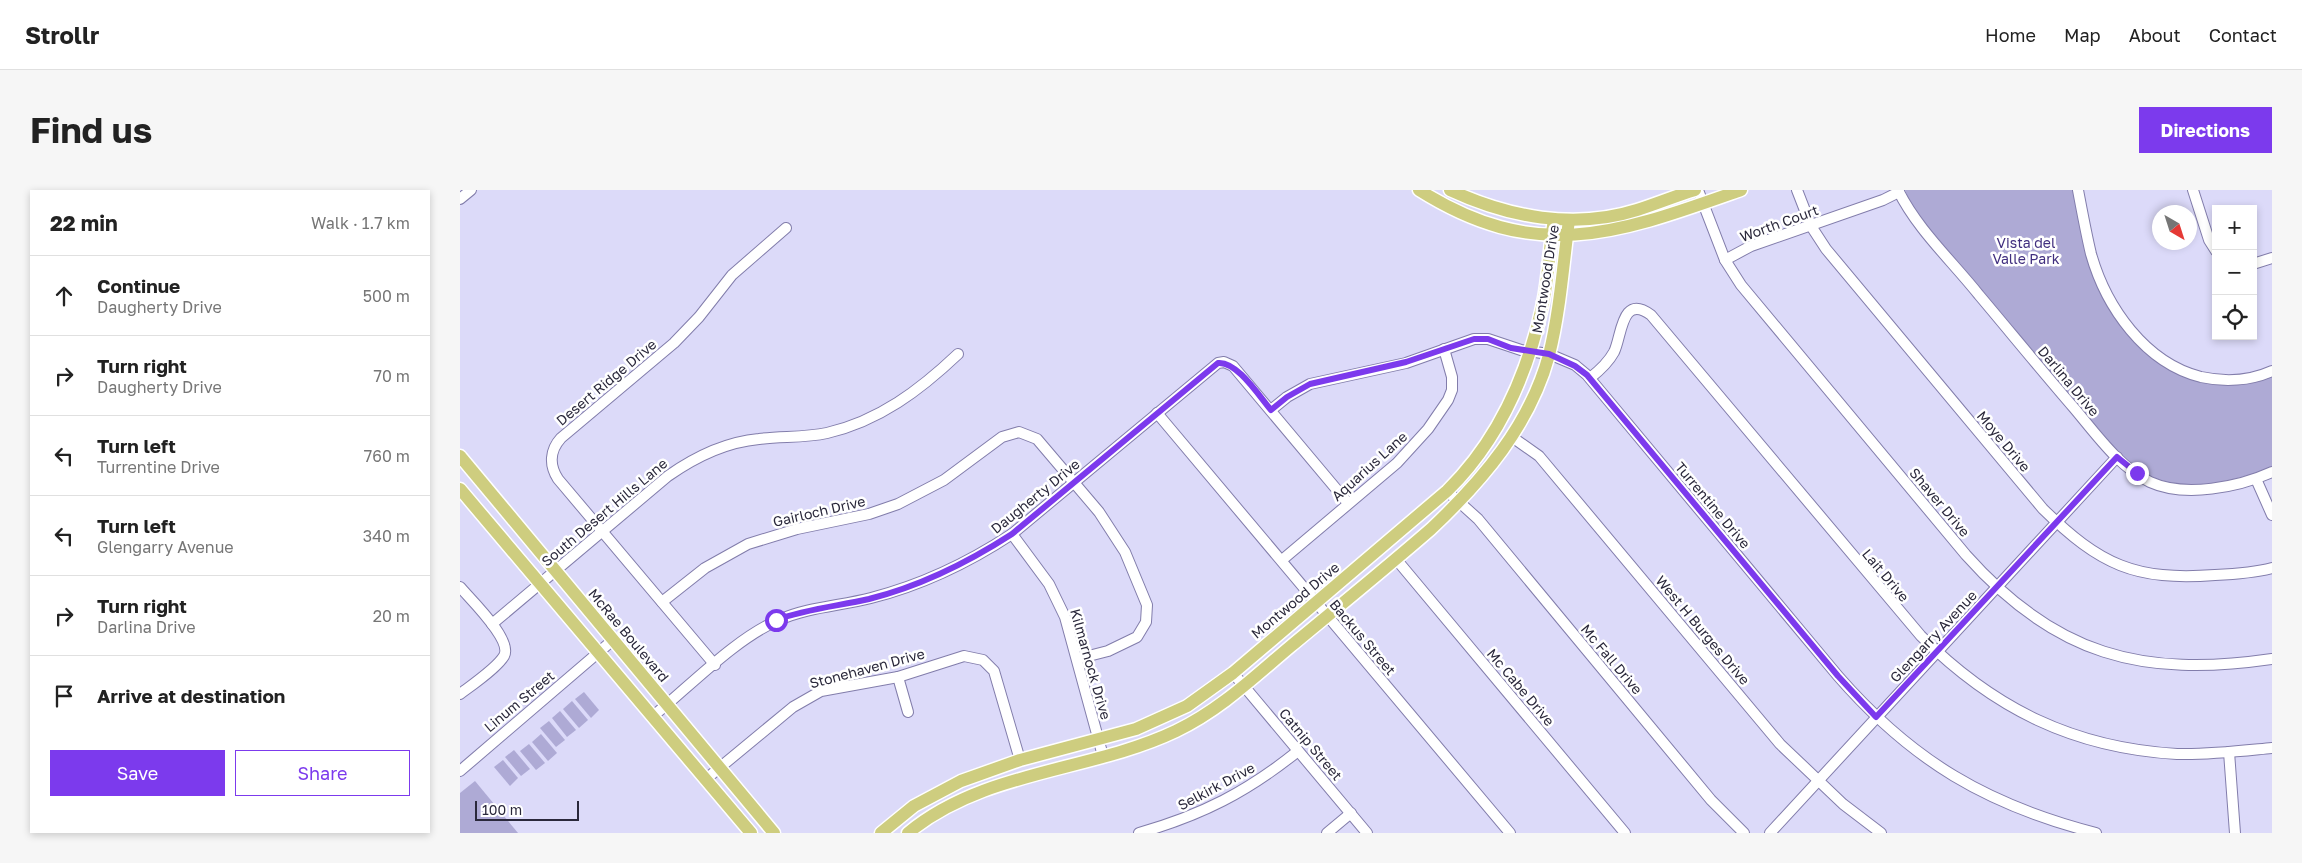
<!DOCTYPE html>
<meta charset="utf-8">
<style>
:root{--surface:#fff;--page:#f6f6f6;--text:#222;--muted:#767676;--line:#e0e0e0;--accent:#7c3aed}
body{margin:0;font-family:"Golos Text",sans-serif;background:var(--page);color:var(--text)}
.controls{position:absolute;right:15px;top:15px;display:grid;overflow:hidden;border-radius:0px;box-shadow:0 2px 8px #0003}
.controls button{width:45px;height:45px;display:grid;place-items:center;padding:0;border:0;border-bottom:1px solid var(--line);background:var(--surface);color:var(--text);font:25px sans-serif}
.compass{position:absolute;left:1692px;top:15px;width:45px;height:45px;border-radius:50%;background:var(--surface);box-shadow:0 2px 8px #0003;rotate:141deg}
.scale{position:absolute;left:15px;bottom:12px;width:104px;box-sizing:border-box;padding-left:5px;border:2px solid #2a283b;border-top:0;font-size:14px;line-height:18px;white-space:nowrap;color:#2a283b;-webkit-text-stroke:4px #fff;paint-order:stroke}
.stop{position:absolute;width:15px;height:15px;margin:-11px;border:4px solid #7c3aed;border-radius:50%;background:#fff}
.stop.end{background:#7c3aed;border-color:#fff;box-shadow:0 1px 5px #0008}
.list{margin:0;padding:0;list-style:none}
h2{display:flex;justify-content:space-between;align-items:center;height:65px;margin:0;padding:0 20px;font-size:21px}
h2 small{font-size:16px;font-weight:400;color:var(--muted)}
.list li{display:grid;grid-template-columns:32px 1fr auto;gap:15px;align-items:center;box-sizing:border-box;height:80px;padding:0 20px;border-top:1px solid var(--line)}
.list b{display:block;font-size:19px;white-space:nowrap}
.list p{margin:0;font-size:16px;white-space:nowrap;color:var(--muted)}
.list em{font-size:16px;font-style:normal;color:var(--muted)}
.actions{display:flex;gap:10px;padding:15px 20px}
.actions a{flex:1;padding:11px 0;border:1px solid var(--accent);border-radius:0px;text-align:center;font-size:18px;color:var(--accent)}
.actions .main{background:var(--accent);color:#fff}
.icon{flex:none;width:28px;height:28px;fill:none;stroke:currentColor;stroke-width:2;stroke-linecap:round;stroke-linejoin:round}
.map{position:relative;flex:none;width:1812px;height:643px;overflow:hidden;border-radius:0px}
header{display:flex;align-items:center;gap:30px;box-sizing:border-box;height:70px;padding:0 25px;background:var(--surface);border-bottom:1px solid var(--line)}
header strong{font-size:24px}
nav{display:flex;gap:28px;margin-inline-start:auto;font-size:18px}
.intro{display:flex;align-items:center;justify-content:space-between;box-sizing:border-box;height:120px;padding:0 30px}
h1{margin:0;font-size:35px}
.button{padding:12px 22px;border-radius:0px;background:var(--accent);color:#fff;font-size:18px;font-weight:700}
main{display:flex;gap:30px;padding:0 30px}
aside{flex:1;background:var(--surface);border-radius:0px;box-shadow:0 2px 8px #0003}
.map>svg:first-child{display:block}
.green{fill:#aeaad5}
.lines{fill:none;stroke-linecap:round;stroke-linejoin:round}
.minor-casing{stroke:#827dab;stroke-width:12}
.major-casing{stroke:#fff;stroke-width:15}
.minor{stroke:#fff;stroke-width:10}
.major{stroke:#cecd7f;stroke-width:12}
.route{stroke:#7c3aed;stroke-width:6}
.labels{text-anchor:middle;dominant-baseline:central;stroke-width:5;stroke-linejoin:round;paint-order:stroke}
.street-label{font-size:14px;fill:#2a283b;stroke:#fff}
.park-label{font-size:14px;fill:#412f7f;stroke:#fff}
</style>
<header>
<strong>Strollr</strong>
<nav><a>Home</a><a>Map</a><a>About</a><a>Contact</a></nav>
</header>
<div class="intro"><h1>Find us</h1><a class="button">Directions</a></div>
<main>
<aside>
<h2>22 min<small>Walk · 1.7 km</small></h2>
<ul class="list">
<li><svg class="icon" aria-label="ahead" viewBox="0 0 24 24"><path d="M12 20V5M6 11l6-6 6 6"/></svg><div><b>Continue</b><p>Daugherty Drive</p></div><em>500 m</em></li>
<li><svg class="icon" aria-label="right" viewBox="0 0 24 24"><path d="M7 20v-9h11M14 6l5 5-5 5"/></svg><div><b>Turn right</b><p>Daugherty Drive</p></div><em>70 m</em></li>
<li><svg class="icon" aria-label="left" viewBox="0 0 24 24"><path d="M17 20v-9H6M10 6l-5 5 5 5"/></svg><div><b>Turn left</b><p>Turrentine Drive</p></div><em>760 m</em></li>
<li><svg class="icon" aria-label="left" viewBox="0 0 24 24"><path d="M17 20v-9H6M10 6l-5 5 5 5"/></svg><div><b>Turn left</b><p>Glengarry Avenue</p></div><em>340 m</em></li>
<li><svg class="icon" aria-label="right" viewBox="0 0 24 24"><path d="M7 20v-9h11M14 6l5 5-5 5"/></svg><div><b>Turn right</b><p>Darlina Drive</p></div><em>20 m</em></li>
<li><svg class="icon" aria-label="arrive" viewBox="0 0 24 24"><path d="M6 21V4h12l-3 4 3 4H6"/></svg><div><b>Arrive at destination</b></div></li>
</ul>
<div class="actions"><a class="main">Save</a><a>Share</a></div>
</aside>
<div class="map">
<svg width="1812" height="643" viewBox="0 0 1812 643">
<rect width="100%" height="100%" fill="#dcdaf9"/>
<g class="green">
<path d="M1445 0H1614L1628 64 1663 135 1691 168 1715 182 1730 188 1783 194 1812 187V277C1776 291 1721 305 1685 283 1674 277 1663 265 1653 256L1465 33 1449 11Z"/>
<polygon points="124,502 139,520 131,528 115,509"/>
<polygon points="112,511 128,530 119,538 103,519"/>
<polygon points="100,521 116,540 107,547 92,528"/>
<polygon points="89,531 105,550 96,557 80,538"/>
<polygon points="81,544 97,563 88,571 72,552"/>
<polygon points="69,554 85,573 76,580 60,561"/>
<polygon points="54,560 70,579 61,586 45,567"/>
<polygon points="43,570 58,588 50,596 34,577"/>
<polygon points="15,591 58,643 0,643 0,603"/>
</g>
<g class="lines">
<defs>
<g id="minor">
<path d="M1238 0 1265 70 1281 95 1506 365C1595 465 1682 488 1812 469"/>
<path d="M1337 0 1351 36 1366 59 1583 319C1640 375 1675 391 1755 385 1774 384 1793 383 1812 378"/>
<path d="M1438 0C1457 39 1492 71 1519 105 1551 143 1582 181 1614 218 1636 244 1659 277 1690 292 1725 308 1779 297 1812 282"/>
<path d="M1618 0C1622 21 1626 43 1631 64 1646 117 1685 173 1741 187 1764 192 1790 191 1812 181"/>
<polyline points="1733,0 1749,50 1756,61"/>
<polyline points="0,9 11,0"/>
<polyline points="1265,70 1291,56 1423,10 1439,2"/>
<polyline points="1793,74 1812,68"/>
<path d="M1130 188C1139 181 1148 173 1154 162 1162 146 1161 103 1191 125L1461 446C1534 519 1614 558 1717 564 1748 565 1781 561 1812 558"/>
<path d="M811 220 827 207 850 194 946 173 1014 149H1028L1061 160 1089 164 1115 175 1127 185 1378 486C1452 571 1527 615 1636 643"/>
<polyline points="697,223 1050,643"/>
<polyline points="1052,247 1079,266 1320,554 1383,614 1421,643"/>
<polyline points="1796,289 1812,325"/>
<polyline points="987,301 1018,329 1251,610 1284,643"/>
<polyline points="552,344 589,394 605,427 643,566"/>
<polyline points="936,369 1165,643"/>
<polyline points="822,370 937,273 968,239 988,210 992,200 992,187 984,159"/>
<path d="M0 397C11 410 53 450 44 466 37 478 12 495 0 504"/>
<polyline points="202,412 245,378 288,354 337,339 409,324 438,314 484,290 542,247 559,242 577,249 639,322 665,362 687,415 686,432 677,447 648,461 617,469"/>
<path d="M32 434 208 286C235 267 266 252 299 249 321 246 344 248 367 243 419 231 460 200 498 164"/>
<path d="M255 475 98 289C89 275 90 260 101 248L214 153 239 127 272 85 326 38"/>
<polyline points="773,483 907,643"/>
<polyline points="438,487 448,522"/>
<path d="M192 527C229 497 277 447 319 430 348 417 380 416 411 408 462 395 508 373 552 344L758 173 764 172 773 176 888 313"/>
<polyline points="1769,562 1775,643"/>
<polyline points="0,581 153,450"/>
<polyline points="246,589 333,517 361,501 438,487 504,466 523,470 534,481 560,570"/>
<path d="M679 643C742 625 787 602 838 561"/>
<polyline points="867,643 891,623"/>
<polyline points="1310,643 1657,267"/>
</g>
<g id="major">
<path d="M959 0C1078 75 1159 43 1281 0"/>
<path d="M990 0C1048 27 1114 40 1177 20 1196 14 1215 6 1235 0"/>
<polyline points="0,266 314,643"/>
<polyline points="0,299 291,643"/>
<path d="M421 643 454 616 501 591 560 570 676 539 727 516 773 483 987 301C1039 250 1068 183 1083 113 1089 85 1089 57 1094 30"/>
<path d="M448 643C524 580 630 582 716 541 760 520 794 487 831 456 878 417 925 379 971 339 1023 290 1070 235 1089 165 1100 121 1103 75 1109 30"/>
</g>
</defs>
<use href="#minor" class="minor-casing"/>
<use href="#major" class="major-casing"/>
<use href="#minor" class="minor"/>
<use href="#major" class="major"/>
</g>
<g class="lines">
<path class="route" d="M316 430C346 419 378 416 409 409 461 396 507 373 552 344L758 173C777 171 799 206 811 220L827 207 850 194 946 172 1014 149H1028L1051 158 1089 164 1115 176 1127 185 1378 486 1416 527 1657 267 1677 283"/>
</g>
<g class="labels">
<g class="street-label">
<text transform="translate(1319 33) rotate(-20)">Worth Court</text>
<text transform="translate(1085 89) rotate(-81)">Montwood Drive</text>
<text transform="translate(1609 191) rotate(50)">Darlina Drive</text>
<text transform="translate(146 192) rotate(-40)">Desert Ridge Drive</text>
<text transform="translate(1544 251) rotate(50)">Moye Drive</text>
<text transform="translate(909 276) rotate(-42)">Aquarius Lane</text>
<text transform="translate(575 306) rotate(-39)">Daugherty Drive</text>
<text transform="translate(1480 312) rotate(50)">Shaver Drive</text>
<text transform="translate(1253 315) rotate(50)">Turrentine Drive</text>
<text transform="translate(359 321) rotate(-13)">Gairloch Drive</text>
<text transform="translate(144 322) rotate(-40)">South Desert Hills Lane</text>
<text transform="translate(1426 385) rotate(50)">Lait Drive</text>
<text transform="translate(835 410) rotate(-40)">Montwood Drive</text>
<text transform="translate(1243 440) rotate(50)">West H Burges Drive</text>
<text transform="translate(169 445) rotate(50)">McRae Boulevard</text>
<text transform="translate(1473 446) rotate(-47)">Glengarry Avenue</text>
<text transform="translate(903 447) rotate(50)">Backus Street</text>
<text transform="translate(1152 469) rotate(50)">Mc Fall Drive</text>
<text transform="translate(631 474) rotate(74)">Kilmarnock Drive</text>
<text transform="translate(407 478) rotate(-15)">Stonehaven Drive</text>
<text transform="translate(1061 497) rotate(50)">Mc Cabe Drive</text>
<text transform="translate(59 511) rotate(-40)">Linum Street</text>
<text transform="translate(851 554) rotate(50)">Catnip Street</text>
<text transform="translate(756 596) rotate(-28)">Selkirk Drive</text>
</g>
<g class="park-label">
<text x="1566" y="52">Vista del<tspan x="1566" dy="16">Valle Park</tspan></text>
</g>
</g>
</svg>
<div class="controls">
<button>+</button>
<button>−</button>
<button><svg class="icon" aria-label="locate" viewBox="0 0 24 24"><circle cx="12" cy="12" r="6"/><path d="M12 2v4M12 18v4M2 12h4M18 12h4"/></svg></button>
</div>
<svg class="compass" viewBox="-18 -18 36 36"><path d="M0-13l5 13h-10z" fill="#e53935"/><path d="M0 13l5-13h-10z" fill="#767676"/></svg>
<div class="scale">100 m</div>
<div class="stop" style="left:316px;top:430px"></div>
<div class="stop end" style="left:1677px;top:283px"></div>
</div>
</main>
